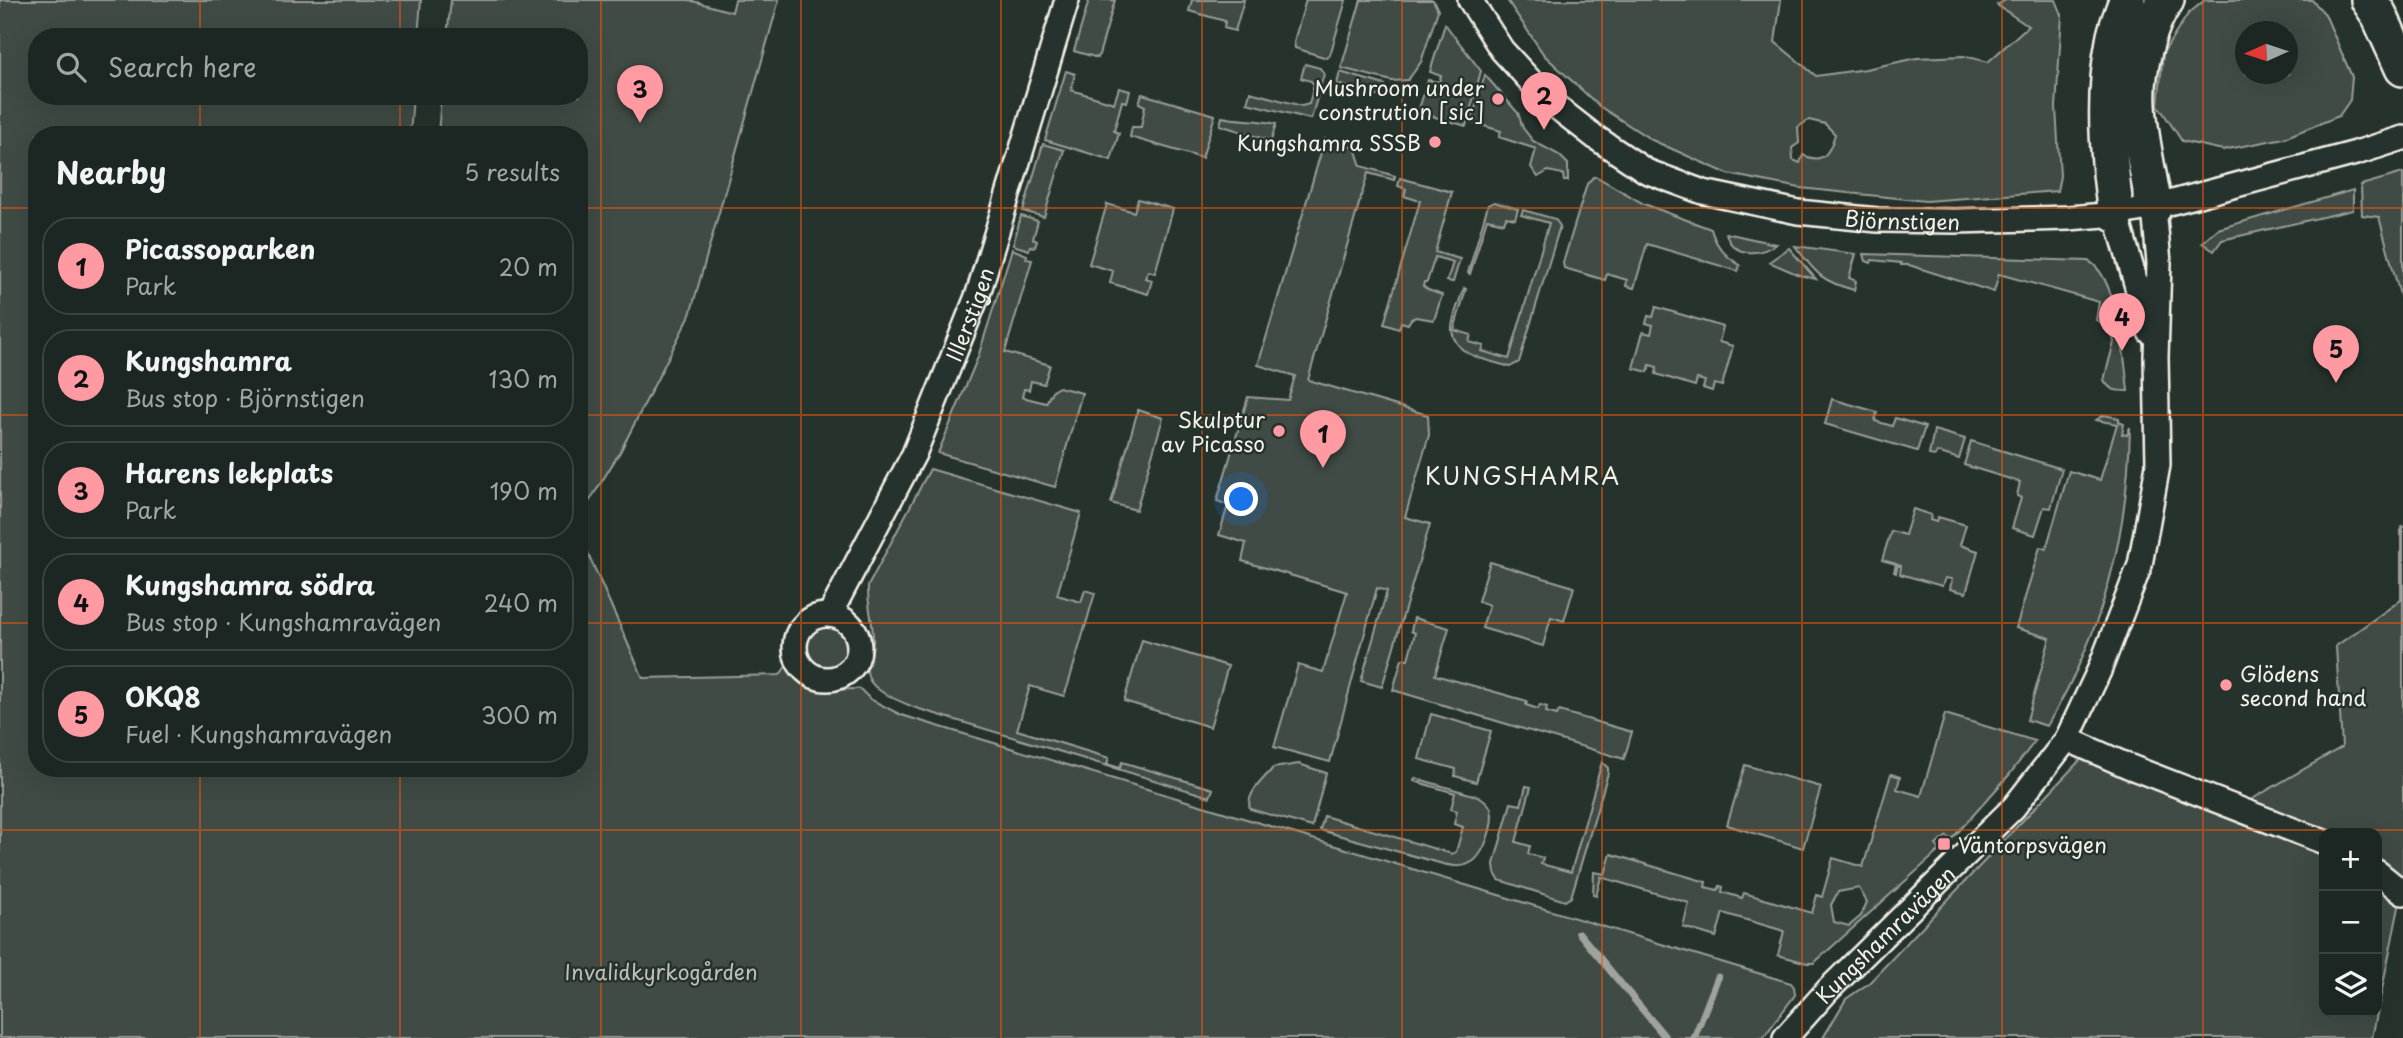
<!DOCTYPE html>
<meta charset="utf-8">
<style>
:root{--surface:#1c2622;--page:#29322f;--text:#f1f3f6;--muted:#a0a5a5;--line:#3a4340;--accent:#ff9aa2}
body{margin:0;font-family:"Playpen Sans",sans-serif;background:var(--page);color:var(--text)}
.controls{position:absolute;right:21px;bottom:21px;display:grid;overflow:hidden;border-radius:14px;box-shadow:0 7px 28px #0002}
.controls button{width:63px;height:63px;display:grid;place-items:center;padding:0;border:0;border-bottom:2px solid var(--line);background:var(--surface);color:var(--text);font:35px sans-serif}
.compass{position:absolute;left:2235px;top:21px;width:63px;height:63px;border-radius:50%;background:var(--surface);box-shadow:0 7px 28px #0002;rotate:267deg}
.you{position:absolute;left:1242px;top:500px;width:24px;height:24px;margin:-18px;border:5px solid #fff;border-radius:50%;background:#1a73e8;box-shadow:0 0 0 10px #1a73e833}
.badge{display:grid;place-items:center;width:46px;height:46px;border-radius:50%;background:var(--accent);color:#111;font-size:23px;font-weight:700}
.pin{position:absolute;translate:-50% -58px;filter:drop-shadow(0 2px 4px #0008)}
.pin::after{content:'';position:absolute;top:37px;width:24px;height:21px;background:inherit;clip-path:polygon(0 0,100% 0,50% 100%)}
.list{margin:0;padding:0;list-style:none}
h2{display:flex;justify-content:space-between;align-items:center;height:91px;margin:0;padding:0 28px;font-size:30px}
h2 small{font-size:23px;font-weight:400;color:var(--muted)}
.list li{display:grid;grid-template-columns:46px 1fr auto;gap:21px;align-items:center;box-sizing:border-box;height:98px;margin:0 14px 14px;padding:0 14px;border:2px solid var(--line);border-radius:28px}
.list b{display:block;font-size:26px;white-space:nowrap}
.list p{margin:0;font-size:23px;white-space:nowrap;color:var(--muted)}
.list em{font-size:23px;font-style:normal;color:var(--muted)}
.icon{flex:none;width:38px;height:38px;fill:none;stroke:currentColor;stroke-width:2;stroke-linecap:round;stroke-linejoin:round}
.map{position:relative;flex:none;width:2403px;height:1038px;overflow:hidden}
.search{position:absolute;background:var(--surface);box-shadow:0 7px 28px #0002;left:28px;top:28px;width:560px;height:77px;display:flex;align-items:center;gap:18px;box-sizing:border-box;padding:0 24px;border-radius:28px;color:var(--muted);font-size:26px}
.panel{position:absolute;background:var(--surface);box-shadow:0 7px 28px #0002;left:28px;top:126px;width:560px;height:651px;border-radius:28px}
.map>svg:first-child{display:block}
.green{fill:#414b45;stroke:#9a9e96;stroke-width:2;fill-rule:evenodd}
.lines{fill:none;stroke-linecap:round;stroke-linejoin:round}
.stream{stroke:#9fa39b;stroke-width:7}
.minor-casing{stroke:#f4f1e8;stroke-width:28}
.highway-casing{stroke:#f4f1e8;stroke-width:40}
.minor{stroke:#26332d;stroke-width:23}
.highway{stroke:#26332d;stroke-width:35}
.grid{fill:none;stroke:#e8590c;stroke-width:2;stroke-opacity:0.55}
.poi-dot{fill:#ff9aa2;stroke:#26332d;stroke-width:2.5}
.labels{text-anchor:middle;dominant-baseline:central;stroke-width:5;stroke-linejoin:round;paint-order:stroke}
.poi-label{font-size:21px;fill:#f4f1e8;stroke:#26332d;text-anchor:end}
.street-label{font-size:21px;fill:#f4f1e8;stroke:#26332d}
.park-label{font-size:21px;fill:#bebfb7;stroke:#26332d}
.neighbourhood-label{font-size:23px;letter-spacing:2px;fill:#f4f1e8;stroke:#26332d}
</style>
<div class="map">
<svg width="2403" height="1038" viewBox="0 0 2403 1038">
<rect width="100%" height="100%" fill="#26332d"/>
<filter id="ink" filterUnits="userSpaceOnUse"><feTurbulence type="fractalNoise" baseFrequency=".0143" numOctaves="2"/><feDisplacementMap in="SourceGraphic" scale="14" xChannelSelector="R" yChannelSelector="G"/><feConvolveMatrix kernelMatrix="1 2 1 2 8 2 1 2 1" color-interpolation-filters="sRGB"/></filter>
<g filter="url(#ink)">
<g class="green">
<path d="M0 0H421L418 37H37V96H413L410 135H37V768H579V533L643 678 780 675 786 666C806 699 828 688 860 689L870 699 901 715 1791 983 1794 987 1795 995 1763 1038H0Z"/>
<polygon points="451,0 689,0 732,12 735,0 779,0 690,315 620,452 579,518 579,135 438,135 441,96 579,96 579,37 447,37"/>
<polygon points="1089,0 1115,0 1098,58 1074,51"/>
<polygon points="1192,0 1244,0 1235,31 1224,28 1225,21 1189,11"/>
<polygon points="1306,0 1346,0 1330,55 1327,58 1295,48 1294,41"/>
<polygon points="1361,0 1433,0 1438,10 1421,62 1408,80 1392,81 1341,68"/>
<path d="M1507 0H1781L1775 42 1816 76 1866 69 1917 58 1964 56 1988 62 2028 26 1997 5 2006 0H2056L2062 15 2056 107 2060 176 2057 191 1926 201 1800 188 1728 174 1652 140 1599 106 1544 55ZM1809 120 1825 124 1835 134C1830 152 1824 165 1803 155L1800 163 1793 160 1792 148 1799 143 1798 127Z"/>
<path d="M2205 0H2312L2325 14 2352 77 2350 100 2339 116 2284 138 2223 150 2182 141 2158 105 2163 53 2188 14ZM2246 32H2288V74H2246Z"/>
<polygon points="1445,24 1481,71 1466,126 1418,112 1428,80 1439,82 1441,76 1430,72"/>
<polygon points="1305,64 1320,68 1324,74 1311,119 1247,103 1250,92 1302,106 1309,104 1314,85 1311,81 1301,78"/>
<polygon points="1066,71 1075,74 1071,90 1114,103 1119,88 1130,91 1127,102 1122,101 1114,131 1119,133 1111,160 1045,140"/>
<polygon points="1340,72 1385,85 1381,97 1337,84"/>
<polygon points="1485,75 1518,113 1523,128 1533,141 1559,155 1568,164 1568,181 1564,181 1563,174 1548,171 1538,177 1531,167 1536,149 1499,137 1501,131 1471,122"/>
<polygon points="1142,94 1215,115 1202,158 1130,137 1132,127 1141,127 1145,106 1139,103"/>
<path d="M1222 117C1240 121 1258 119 1276 124L1271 141 1220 125Z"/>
<polygon points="1325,139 1355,148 1361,166 1395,176 1394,180 1368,173 1308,380 1428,415 1429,435 1405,517 1430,524 1382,687 1361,681 1387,591 1377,588 1330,762 1274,747 1298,665 1323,672 1347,592 1242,561 1246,543 1219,535 1228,505 1217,501 1248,397 1288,400 1295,376 1258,365"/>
<polygon points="1043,144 1064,150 1044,217 1023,211"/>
<polygon points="2403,173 2403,306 2379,217 2362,215 2361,185"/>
<path d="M1593 177H1597L1644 204 1711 229C1715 244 1726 257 1740 265L1738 271 1647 244 1634 288 1626 286 1627 280 1607 274 1605 280 1564 268 1563 263 1587 184Z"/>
<polygon points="1400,178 1452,192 1435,252 1460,259 1453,282 1447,281 1453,262 1435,257 1427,282 1424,282 1423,286 1428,290 1442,295 1434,320 1416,317 1411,319 1408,324 1401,322 1399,329 1384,324 1420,201 1404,196 1406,189 1398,186"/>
<polygon points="2353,190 2353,210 2222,240 2214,251 2202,243 2218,229"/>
<polygon points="1138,199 1173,209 1155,273 1148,271 1145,278 1152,280 1148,294 1110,283 1113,271 1089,264 1107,204 1134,212"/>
<polygon points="1494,202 1518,209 1515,219 1506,217 1504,223 1487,219 1470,274 1468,273 1488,205"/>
<path d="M1523 210 1555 219 1560 226 1519 362 1510 367C1490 360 1456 358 1452 331 1451 319 1460 300 1464 288L1466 289 1454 330 1471 335 1469 342 1484 346 1482 351 1509 359 1549 223 1521 215Z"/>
<polygon points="1021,216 1038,221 1033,239 1037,241 1035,247 1030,246 1029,250 1013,245"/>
<path d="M1726 233 1775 244H1776C1759 256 1732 257 1726 233Z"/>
<path d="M1795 246 1856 254 1849 278 1856 281 1854 290C1820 281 1816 273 1795 246Z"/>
<polygon points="1789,248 1816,279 1799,275 1769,262"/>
<polygon points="1012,249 1027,255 1026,259 1032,260 1005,352 1050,365 1044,384 1031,381 1029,390 1024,389 1022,397 1046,403 1052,391 1059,387 1082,393 1055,487 938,453 978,357"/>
<path d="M1864 254 2088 261C2117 274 2125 361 2128 391 2116 391 2110 391 2104 380L2114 342 2110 328 2096 320 2099 302 1999 274 1994 292 1909 265H1901V263L1872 260 1871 263 1866 261Z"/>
<polygon points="1656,307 1723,327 1719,342 1733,346 1722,386 1714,384 1712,391 1703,388 1705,381 1697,379 1695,386 1656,374 1657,367 1650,365 1648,372 1633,368 1643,332 1651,334 1653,325 1646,323 1648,316 1653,317"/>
<polygon points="1832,399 1877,412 1875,421 1892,426 1895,418 1925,427 1917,451 1825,424"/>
<polygon points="1138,410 1163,418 1136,510 1111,503"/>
<path d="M2104 415 2119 418V422L2124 424 2122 434 2127 435 2130 427C2128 537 2103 632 2047 726L2027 720 2050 638 2016 628 2040 547 2046 549 2069 471 2100 480 2117 424 2096 420Z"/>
<polygon points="1934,430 1965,439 1959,459 1937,452 1935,456 1929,455"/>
<polygon points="1971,441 2062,469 2051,508 2044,507 2035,535 2012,528 2021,498 2017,496 2020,482 1964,465"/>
<path d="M930 469 1081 513 1057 595 1081 602 1085 590 1095 593 1068 685 1064 696 1030 686 1017 730 1109 758 1107 764 1120 768 1122 762 1213 789 1210 797 916 708C900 701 865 690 867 669 868 659 873 651 873 642 874 623 867 605 868 586Z"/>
<polygon points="1913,509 1931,515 1930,520 1936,522 1938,517 1966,525 1960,545 1978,551 1966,593 1950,589 1952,579 1945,578 1942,586 1900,574 1901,566 1898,565 1896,573 1894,572 1896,564 1882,560 1891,531 1905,535"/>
<path d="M2403 525V899L2400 902 2372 1038H1823L1846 999 1869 983 2083 757 2223 816 2342 747 2336 646 2401 600V531ZM2324 833H2377V1012H2324Z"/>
<polygon points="1490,562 1574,587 1564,621 1551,617 1543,646 1482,628 1489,605 1478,601"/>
<polygon points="1414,618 1449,628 1435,675 1527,701 1526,705 1538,709 1540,705 1547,707 1546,712 1557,715 1559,711 1632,732 1624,759 1393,690 1402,659 1408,659 1415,633 1411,631"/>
<circle cx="827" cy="647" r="22"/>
<polygon points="1142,640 1228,666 1210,727 1124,701"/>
<polygon points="1431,714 1491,731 1476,782 1455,776 1456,769 1419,759"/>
<path d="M1945 714 2035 741 2009 775 1951 840 1947 836 1936 845 1940 850 1814 963H1807L1778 955 1784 931 1723 913 1716 937 1683 927 1689 903 1601 877 1596 896 1593 894 1594 872 1605 874 1611 854 1706 882 1705 887 1718 890 1720 886 1723 887 1722 892 1742 898 1744 893 1812 913 1817 895 1822 897 1833 858 1863 867 1891 774 1900 777 1897 789 1921 796ZM1859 888 1867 902 1861 916 1849 926 1834 922 1831 905 1838 892Z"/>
<polygon points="1602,762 1608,768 1608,773 1571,897 1565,901 1499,880 1495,873 1494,864 1511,803 1521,805 1526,786 1531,787 1516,842 1530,846 1528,854 1543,858 1541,864 1571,872"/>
<path d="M1299 764 1326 773 1312 827 1250 809C1245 794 1264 779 1273 768Z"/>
<polygon points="1745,765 1821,787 1803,848 1727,825"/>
<path d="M1415 778 1480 797C1485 800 1489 803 1491 809 1495 823 1484 857 1470 863 1462 868 1452 866 1443 864L1320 830 1324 816 1452 854 1456 852 1463 827 1454 824 1457 811 1451 809 1455 793 1414 781Z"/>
</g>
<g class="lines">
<g class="stream">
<polyline points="1579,933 1666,1038"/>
<polyline points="1694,1038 1718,977"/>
</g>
<defs>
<g id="minor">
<path id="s1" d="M1470 0 1502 50 1549 101 1595 137 1646 171 1703 192 1798 212 1878 220 1955 221 2069 218 2116 214 2154 207 2356 153 2403 138"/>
<polyline points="2116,214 2150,332"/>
<path id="s2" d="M830 614 914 454 978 294 1067 0"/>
<circle cx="827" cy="647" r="32"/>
<polyline points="2067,739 2128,766 2324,842"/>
<polyline points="2377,872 2403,893"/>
<path id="s3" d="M1785 1038 1828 990 2014 807 2067 739 2099 671 2140 565 2158 465 2156 357 2159 263 2154 207"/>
</g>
<g id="highway">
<polyline points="2369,0 2379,15 2403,68"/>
<path d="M2154 207C2149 175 2139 136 2138 104 2136 73 2147 25 2166 0"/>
<path d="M2116 214C2108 157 2103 98 2114 41 2116 27 2123 13 2127 0"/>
</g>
</defs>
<use href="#minor" class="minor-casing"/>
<use href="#highway" class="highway-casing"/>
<use href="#minor" class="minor"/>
<use href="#highway" class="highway"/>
</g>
</g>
<path class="grid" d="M200 0V37M400 0V37M601 0V1038M801 0V1038M1001 0V1038M1202 0V1038M1402 0V1038M1602 0V1038M1802 0V1038M2002 0V1038M2203 0V1038M200 96V135M400 96V135M0 208H37M579 208H2403M0 415H37M579 415H2403M0 623H37M579 623H2403M200 768V1038M400 768V1038M0 830H2403"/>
<g class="poi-dot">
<circle cx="1498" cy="99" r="7"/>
<circle cx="1435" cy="142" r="7"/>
<circle cx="1279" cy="431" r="7"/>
<circle cx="2226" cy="685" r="7"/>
<rect x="1937" y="837" width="14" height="14" rx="3.5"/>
</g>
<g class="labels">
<g class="poi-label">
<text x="1484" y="87">Mushroom under<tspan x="1484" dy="24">constrution [sic]</tspan></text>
<text x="1421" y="142">Kungshamra SSSB</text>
<text x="1265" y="419">Skulptur<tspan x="1265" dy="24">av Picasso</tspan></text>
<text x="2240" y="673" text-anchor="start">Glödens<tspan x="2240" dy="24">second hand</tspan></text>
<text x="1958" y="844" text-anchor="start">Väntorpsvägen</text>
</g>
<g class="street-label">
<text stroke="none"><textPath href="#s1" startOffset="511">Björnstigen</textPath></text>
<text stroke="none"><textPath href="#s2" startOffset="331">Illerstigen</textPath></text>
<text stroke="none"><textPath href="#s3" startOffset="144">Kungshamravägen</textPath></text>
</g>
<g class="park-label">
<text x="661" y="971">Invalidkyrkogården</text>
</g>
<g class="neighbourhood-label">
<text x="1523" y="475">KUNGSHAMRA</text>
</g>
</g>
</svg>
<div class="controls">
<button>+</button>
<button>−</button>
<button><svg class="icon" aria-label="layers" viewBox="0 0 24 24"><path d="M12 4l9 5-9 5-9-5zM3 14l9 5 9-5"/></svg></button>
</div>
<svg class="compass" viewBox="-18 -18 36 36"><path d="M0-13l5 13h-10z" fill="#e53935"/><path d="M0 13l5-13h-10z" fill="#a0a5a5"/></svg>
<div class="you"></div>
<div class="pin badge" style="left:1323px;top:468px">1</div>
<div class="pin badge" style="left:1544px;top:130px">2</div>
<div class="pin badge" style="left:640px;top:123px">3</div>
<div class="pin badge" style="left:2122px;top:351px">4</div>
<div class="pin badge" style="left:2336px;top:383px">5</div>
<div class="search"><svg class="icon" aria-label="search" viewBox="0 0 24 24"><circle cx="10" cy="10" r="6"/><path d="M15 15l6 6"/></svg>Search here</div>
<section class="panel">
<h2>Nearby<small>5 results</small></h2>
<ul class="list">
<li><span class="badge">1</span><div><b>Picassoparken</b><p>Park</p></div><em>20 m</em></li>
<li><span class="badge">2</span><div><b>Kungshamra</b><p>Bus stop · Björnstigen</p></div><em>130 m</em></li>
<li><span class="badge">3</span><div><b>Harens lekplats</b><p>Park</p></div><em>190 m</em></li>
<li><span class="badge">4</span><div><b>Kungshamra södra</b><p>Bus stop · Kungshamravägen</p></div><em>240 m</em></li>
<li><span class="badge">5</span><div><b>OKQ8</b><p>Fuel · Kungshamravägen</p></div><em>300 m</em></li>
</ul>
</section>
</div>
